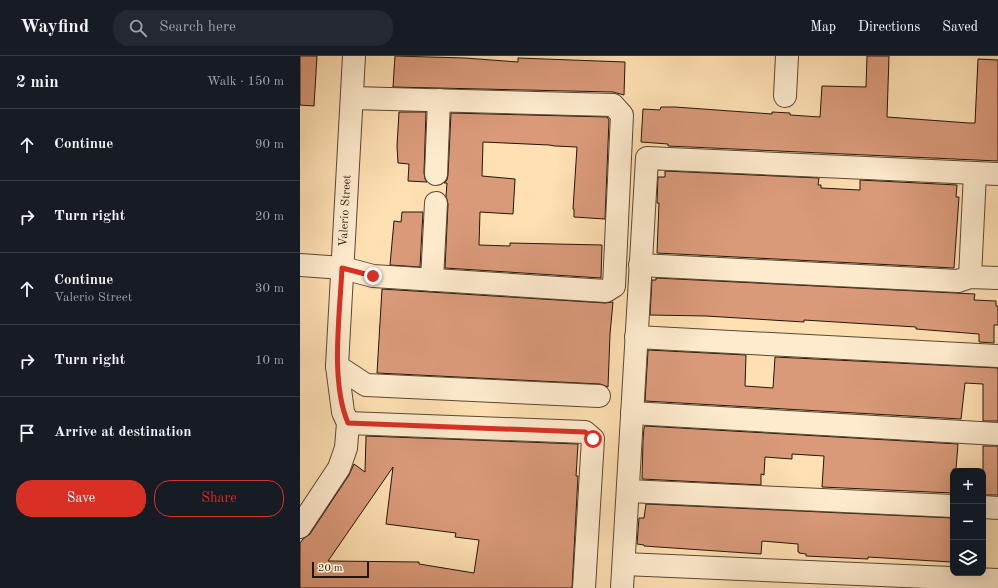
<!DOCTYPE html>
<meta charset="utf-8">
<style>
:root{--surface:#171b24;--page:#242831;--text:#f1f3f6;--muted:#9ea1a6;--line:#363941;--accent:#d93025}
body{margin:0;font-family:"Old Standard TT",serif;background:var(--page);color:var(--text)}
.controls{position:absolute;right:12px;bottom:12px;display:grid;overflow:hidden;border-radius:8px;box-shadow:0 4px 16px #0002}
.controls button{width:36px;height:36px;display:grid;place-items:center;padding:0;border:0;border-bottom:1px solid var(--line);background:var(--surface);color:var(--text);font:20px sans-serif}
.scale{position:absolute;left:12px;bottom:10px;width:57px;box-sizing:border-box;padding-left:4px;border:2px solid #221608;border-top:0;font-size:11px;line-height:14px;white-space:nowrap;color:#221608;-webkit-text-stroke:3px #feebce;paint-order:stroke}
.stop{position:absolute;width:12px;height:12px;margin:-9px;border:3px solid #d93025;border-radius:50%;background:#fff}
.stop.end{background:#d93025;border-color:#fff;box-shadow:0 1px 4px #0008}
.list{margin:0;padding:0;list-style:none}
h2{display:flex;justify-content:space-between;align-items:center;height:52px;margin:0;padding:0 16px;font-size:17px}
h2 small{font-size:13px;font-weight:400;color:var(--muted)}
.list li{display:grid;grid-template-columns:26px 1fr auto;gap:12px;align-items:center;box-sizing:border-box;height:72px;padding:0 16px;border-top:1px solid var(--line)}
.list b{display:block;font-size:15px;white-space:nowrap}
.list p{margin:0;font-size:13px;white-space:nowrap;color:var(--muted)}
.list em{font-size:13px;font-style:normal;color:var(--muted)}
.actions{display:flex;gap:8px;padding:12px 16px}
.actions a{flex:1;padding:9px 0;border:1px solid var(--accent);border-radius:16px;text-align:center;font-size:14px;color:var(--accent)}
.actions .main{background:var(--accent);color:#fff}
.icon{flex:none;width:22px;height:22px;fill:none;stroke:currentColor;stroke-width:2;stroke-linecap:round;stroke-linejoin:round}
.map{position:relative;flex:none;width:698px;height:532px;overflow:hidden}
header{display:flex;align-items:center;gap:24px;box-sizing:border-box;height:56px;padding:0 20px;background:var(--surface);border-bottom:1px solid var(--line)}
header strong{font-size:19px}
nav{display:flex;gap:22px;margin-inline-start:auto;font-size:14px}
.search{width:280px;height:36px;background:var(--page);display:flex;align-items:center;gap:10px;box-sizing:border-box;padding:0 14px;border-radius:16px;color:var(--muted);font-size:15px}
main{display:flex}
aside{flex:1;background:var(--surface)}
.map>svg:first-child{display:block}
.building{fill:#da9a7a;stroke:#221608;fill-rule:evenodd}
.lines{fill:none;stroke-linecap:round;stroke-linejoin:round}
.minor-casing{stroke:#594833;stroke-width:24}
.minor{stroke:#feebce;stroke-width:22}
.route{stroke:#d93025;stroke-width:5}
.labels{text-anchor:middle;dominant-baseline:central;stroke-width:3.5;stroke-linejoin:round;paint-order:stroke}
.street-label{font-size:12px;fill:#221608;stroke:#feebce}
</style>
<header>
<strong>Wayfind</strong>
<div class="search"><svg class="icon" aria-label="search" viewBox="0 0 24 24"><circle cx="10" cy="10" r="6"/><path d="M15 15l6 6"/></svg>Search here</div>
<nav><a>Map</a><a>Directions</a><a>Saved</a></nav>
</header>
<main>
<aside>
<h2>2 min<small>Walk · 150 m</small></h2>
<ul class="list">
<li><svg class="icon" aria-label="ahead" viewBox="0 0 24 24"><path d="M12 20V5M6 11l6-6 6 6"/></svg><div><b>Continue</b></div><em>90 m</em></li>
<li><svg class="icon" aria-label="right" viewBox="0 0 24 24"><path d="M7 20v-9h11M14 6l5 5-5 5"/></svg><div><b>Turn right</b></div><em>20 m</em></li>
<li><svg class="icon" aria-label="ahead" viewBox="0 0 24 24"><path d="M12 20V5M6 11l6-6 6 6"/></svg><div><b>Continue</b><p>Valerio Street</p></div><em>30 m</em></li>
<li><svg class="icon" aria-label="right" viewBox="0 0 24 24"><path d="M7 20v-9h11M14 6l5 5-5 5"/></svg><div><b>Turn right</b></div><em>10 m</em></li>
<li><svg class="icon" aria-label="arrive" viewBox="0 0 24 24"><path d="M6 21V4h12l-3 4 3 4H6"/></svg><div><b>Arrive at destination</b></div></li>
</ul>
<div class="actions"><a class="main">Save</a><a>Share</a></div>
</aside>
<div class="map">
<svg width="698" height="532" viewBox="0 0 698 532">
<rect width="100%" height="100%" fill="#fee0b3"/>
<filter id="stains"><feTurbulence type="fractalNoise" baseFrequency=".005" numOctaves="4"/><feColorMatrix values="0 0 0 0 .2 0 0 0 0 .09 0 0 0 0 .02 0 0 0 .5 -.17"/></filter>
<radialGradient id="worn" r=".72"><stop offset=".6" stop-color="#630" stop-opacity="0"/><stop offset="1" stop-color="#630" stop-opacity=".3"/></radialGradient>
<g class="building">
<polygon points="0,0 17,0 14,50 0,49"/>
<polygon points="95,0 165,2 218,6 218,2 325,6 324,39 313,36 93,31"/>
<polygon points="567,0 589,0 587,61 669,67 675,67 678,3 698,4 698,105 368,90 368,88 341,86 343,53 360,54 361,51 375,51 472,58 472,56 490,57 490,59 520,61 522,30 566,31"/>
<polygon points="99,56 126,56 124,117 125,123 127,126 108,125 109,108 98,107 97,90"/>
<polygon points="151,57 307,61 309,64 305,163 274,161 274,153 273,153 277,91 255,90 249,89 183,86 182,120 215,123 213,158 180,156 179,189 210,190 210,187 302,189 301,222 145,212 148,148 146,140 147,127 144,127 147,124 148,119"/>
<polygon points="365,115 519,122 518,129 521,129 521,132 560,134 560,124 657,129 656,141 659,141 654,212 357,197 359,147 357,147 358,121 365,121"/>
<polygon points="102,156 123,156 120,211 90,209 94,165 101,166"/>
<polygon points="356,222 675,238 674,244 696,245 696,250 698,250 698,269 694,269 694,287 679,286 679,278 616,273 616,271 504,264 504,266 406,260 350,259 352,224 356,224"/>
<polygon points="82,233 305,247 313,246 310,278 308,331 300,328 77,317"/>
<polygon points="348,294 446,299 445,330 473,332 475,301 698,312 698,365 683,365 683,328 665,327 661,363 345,345"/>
<polygon points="345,370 658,388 656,413 653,413 653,437 522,431 524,400 492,398 492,403 465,401 464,419 461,418 461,429 342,423 343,384 344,372"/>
<path d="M66 380 278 388 276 420H278L272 532H0V487L3 483 10 478 49 419 54 408 65 416ZM93 411 86 468 156 477 155 481 179 484 174 517 119 508V506L28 505Z"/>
<rect x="683" y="390" width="15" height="49"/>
<polygon points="346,448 653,462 653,490 652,490 651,506 568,501 568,503 506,500 506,498 499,497 499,496 498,496 498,488 462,485 461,498 344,490 344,489 337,488 339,462 344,462"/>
</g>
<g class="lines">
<defs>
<g id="minor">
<polyline points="485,40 487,0"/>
<polyline points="136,118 139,44"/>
<polyline points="0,209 43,212 73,220 306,235 314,230 322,59 313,49 52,42"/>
<polyline points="340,209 658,225 670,221 698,222"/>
<polyline points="670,221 675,117"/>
<polyline points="132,224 136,147"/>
<polyline points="336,281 698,300"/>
<polyline points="37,310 66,329 299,340"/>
<polyline points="332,357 698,378"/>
<polyline points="48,367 285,376 293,383 284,532"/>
<polyline points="328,435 653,450"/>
<polyline points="683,451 698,452"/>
<path id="s1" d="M0 471 39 412 46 392 48 367 43 356 37 310 54 0"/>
<polyline points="324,508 698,524"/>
<polyline points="322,532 347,102 698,118"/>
</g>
</defs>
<use href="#minor" class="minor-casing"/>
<use href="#minor" class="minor"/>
</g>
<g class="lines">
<path class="route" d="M73 220 42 212C40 258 30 325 48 367L285 376 293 383"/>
</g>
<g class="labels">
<g class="street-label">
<text stroke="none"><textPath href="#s1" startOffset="331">Valerio Street</textPath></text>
</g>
</g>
<rect width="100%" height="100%" filter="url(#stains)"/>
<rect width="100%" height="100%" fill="url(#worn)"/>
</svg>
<div class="controls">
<button>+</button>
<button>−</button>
<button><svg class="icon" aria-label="layers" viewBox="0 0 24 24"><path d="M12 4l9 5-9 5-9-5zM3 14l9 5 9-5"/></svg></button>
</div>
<div class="scale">20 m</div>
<div class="stop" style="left:293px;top:383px"></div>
<div class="stop end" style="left:73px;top:220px"></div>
</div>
</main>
